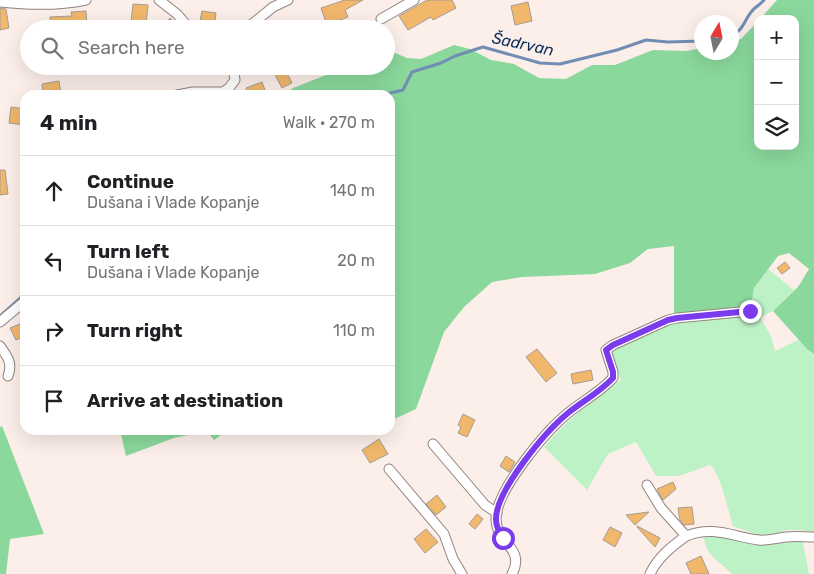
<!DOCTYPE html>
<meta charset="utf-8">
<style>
:root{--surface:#fff;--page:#f6f6f6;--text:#202124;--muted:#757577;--line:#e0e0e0}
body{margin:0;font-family:Rubik,sans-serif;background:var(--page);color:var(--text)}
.controls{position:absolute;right:15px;top:15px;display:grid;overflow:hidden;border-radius:10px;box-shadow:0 5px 20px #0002}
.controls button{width:45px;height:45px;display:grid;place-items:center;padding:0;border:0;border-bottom:1px solid var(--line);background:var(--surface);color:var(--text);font:25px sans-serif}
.compass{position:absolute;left:694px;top:15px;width:45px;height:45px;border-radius:50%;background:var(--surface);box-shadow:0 5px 20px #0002;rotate:10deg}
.stop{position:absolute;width:15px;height:15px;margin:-11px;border:4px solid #7c3aed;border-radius:50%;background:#fff}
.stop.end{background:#7c3aed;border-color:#fff;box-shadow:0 1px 5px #0008}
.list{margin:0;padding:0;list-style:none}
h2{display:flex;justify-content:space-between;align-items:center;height:65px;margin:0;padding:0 20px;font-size:21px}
h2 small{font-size:16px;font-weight:400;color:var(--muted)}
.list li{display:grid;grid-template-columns:32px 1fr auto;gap:15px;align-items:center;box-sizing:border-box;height:70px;padding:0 20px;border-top:1px solid var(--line)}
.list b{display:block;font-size:19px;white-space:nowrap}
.list p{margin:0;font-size:16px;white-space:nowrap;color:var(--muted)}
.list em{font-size:16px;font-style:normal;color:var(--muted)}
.icon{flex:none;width:28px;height:28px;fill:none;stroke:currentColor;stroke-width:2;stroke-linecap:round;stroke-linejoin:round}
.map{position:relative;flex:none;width:814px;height:574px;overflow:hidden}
.search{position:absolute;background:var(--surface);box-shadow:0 5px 20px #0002;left:20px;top:20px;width:375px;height:55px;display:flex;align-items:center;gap:12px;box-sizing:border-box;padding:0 18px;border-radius:28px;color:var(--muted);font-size:19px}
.panel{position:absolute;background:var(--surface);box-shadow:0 5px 20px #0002;left:20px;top:90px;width:375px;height:345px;border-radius:15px}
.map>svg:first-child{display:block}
.green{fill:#bdf2c7}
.forest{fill:#8ad89c}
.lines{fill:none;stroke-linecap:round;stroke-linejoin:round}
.stream{stroke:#718db4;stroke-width:3}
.building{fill:#f1b86c;stroke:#a49c92}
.minor-casing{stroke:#918480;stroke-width:11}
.minor{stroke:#fff;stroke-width:9}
.route{stroke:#7c3aed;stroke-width:6}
.labels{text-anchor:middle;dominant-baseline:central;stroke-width:4;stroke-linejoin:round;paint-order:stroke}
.water-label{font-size:16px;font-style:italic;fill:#0d305b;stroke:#fceee9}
</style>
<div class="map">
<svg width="814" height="574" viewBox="0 0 814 574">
<rect width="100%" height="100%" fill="#fceee9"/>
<g class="green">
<path d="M768 269 794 290 773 311 760 317 771 336 775 351 798 340 814 354V532L799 530H787L775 534 758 535 733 526C728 511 721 474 710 465L679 476H656L636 442 608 454 587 490 544 447C566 420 593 400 621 380L609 353 615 347 668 322 756 312 751 307 754 288Z"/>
<path d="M704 536 727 537 767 545 791 542H803L809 574H732C720 562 704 554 704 536Z"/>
</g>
<g class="forest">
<polygon points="777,0 814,0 814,354 807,349 773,311 798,287 809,269 789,253 778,256 754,288 751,307 674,316 674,246 648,249 630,263 595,274 522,277 492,282 464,307 444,332 416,409 390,421 390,95 283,95 293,88 331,73 336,66 386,66 386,49 407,58 421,59 454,45 470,49 491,60 514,64 539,78 566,79 592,65 615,65 653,50 687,51 701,48 702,52 732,52 732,41 741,39 758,21 758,146 795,146 795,19 760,19"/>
<polygon points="2,426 44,534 10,539 6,574 0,574 0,427"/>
<polygon points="120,430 228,430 214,440 207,431 174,438 126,456"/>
</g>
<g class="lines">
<g class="stream">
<path d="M732 35C744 30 744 20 752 11 755 7 760 5 764 0"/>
<polyline points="382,95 403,90 412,72 441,63 455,56 483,47 540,63 560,64 617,50 646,40 668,42 702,41"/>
<polyline points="0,316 25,294"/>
</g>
</g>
<g class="building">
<polygon points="345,0 363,0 345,10 348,17 327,25 321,8"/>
<polygon points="427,0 452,0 456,8 433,20 431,17 408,30 399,16"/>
<polygon points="528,2 532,21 515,25 511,6"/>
<polygon points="133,4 148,5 146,24 131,22"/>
<polygon points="0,8 6,9 9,28 0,30"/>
<polygon points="86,11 87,27 51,29 50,17 72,16 71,12"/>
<polygon points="202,11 216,13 214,28 199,26"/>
<polygon points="170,18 179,26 182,29 161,29"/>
<polygon points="283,66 308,66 288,75 292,83 282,88 273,71"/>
<polygon points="59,81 61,95 43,95 42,84"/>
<polygon points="262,82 267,95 248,95 246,88"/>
<polygon points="11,107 25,109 25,125 9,123"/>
<polygon points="0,170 5,170 8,194 0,195"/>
<polygon points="785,262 790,268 782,274 777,268"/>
<polygon points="25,322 25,336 16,340 10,328"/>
<polygon points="537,349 557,373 546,382 526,357"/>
<polygon points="591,370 593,380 573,384 571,374"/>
<polygon points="463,414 475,420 467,437 458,433 461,427 458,425"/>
<polygon points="379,439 388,454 370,463 362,450"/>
<polygon points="506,456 515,462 509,472 500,466"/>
<polygon points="673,482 676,489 663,500 657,489"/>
<polygon points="437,495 446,507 436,515 426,504"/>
<polygon points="692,507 694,524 684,525 680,520 678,508"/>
<polygon points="649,512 635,525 626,515"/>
<polygon points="477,514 483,519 475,529 469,524"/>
<polygon points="637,526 660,538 655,547 637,527"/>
<polygon points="610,527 622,533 615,547 603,540"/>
<polygon points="426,529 438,542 425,553 414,539"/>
<polygon points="701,556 709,574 691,574 686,563"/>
</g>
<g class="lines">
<defs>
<g id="minor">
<polyline points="159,0 177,14 190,29"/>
<path d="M0 2C28 5 58 6 86 0"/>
<polyline points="381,19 414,0"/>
<polyline points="246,29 273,7 288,0"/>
<polyline points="177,95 193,92 223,92 229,88 235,80 233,66"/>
<polyline points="0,322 25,301"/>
<path d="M0 346C7 356 13 363 8 376"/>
<polyline points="433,444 485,505 497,513"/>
<polyline points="389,469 444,534 453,559 462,574"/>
<path d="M647 485 661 508 686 536C714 525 733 537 759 540 769 541 777 538 786 537 796 536 805 537 814 537"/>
<path d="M512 574C526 548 496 543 496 519 496 490 546 431 568 413 583 401 600 392 613 378V372L606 350 613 345 668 320 677 318 750 311"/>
<path d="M650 574C658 557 671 547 686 536"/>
</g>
</defs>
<use href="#minor" class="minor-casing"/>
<use href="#minor" class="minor"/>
</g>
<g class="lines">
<path class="route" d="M503 538C499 532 496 527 496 520 495 491 546 431 568 413 583 401 600 392 613 378V372L606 350 613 345 668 320 677 318 750 311"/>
</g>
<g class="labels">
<g class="water-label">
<text transform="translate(523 44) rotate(12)">Šadrvan</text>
</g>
</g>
</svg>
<div class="controls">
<button>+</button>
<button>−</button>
<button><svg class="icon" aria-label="layers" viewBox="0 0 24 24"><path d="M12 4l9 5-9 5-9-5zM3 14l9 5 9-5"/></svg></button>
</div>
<svg class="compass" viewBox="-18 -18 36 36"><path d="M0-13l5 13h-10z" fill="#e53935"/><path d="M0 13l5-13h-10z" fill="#757577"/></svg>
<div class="stop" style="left:503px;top:538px"></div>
<div class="stop end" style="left:750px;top:311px"></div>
<div class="search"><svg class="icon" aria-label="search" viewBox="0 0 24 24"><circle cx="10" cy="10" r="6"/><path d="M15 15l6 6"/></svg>Search here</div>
<section class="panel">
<h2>4 min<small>Walk · 270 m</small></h2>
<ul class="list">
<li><svg class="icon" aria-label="ahead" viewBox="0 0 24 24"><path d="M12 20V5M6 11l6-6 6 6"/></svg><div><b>Continue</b><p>Dušana i Vlade Kopanje</p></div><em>140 m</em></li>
<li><svg class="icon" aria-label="left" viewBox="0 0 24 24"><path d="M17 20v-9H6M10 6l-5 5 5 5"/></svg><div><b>Turn left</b><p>Dušana i Vlade Kopanje</p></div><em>20 m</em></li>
<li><svg class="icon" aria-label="right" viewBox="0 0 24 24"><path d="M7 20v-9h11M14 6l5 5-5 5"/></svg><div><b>Turn right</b></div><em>110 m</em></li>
<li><svg class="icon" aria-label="arrive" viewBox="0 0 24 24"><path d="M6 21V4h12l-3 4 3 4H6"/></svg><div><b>Arrive at destination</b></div></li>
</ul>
</section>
</div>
